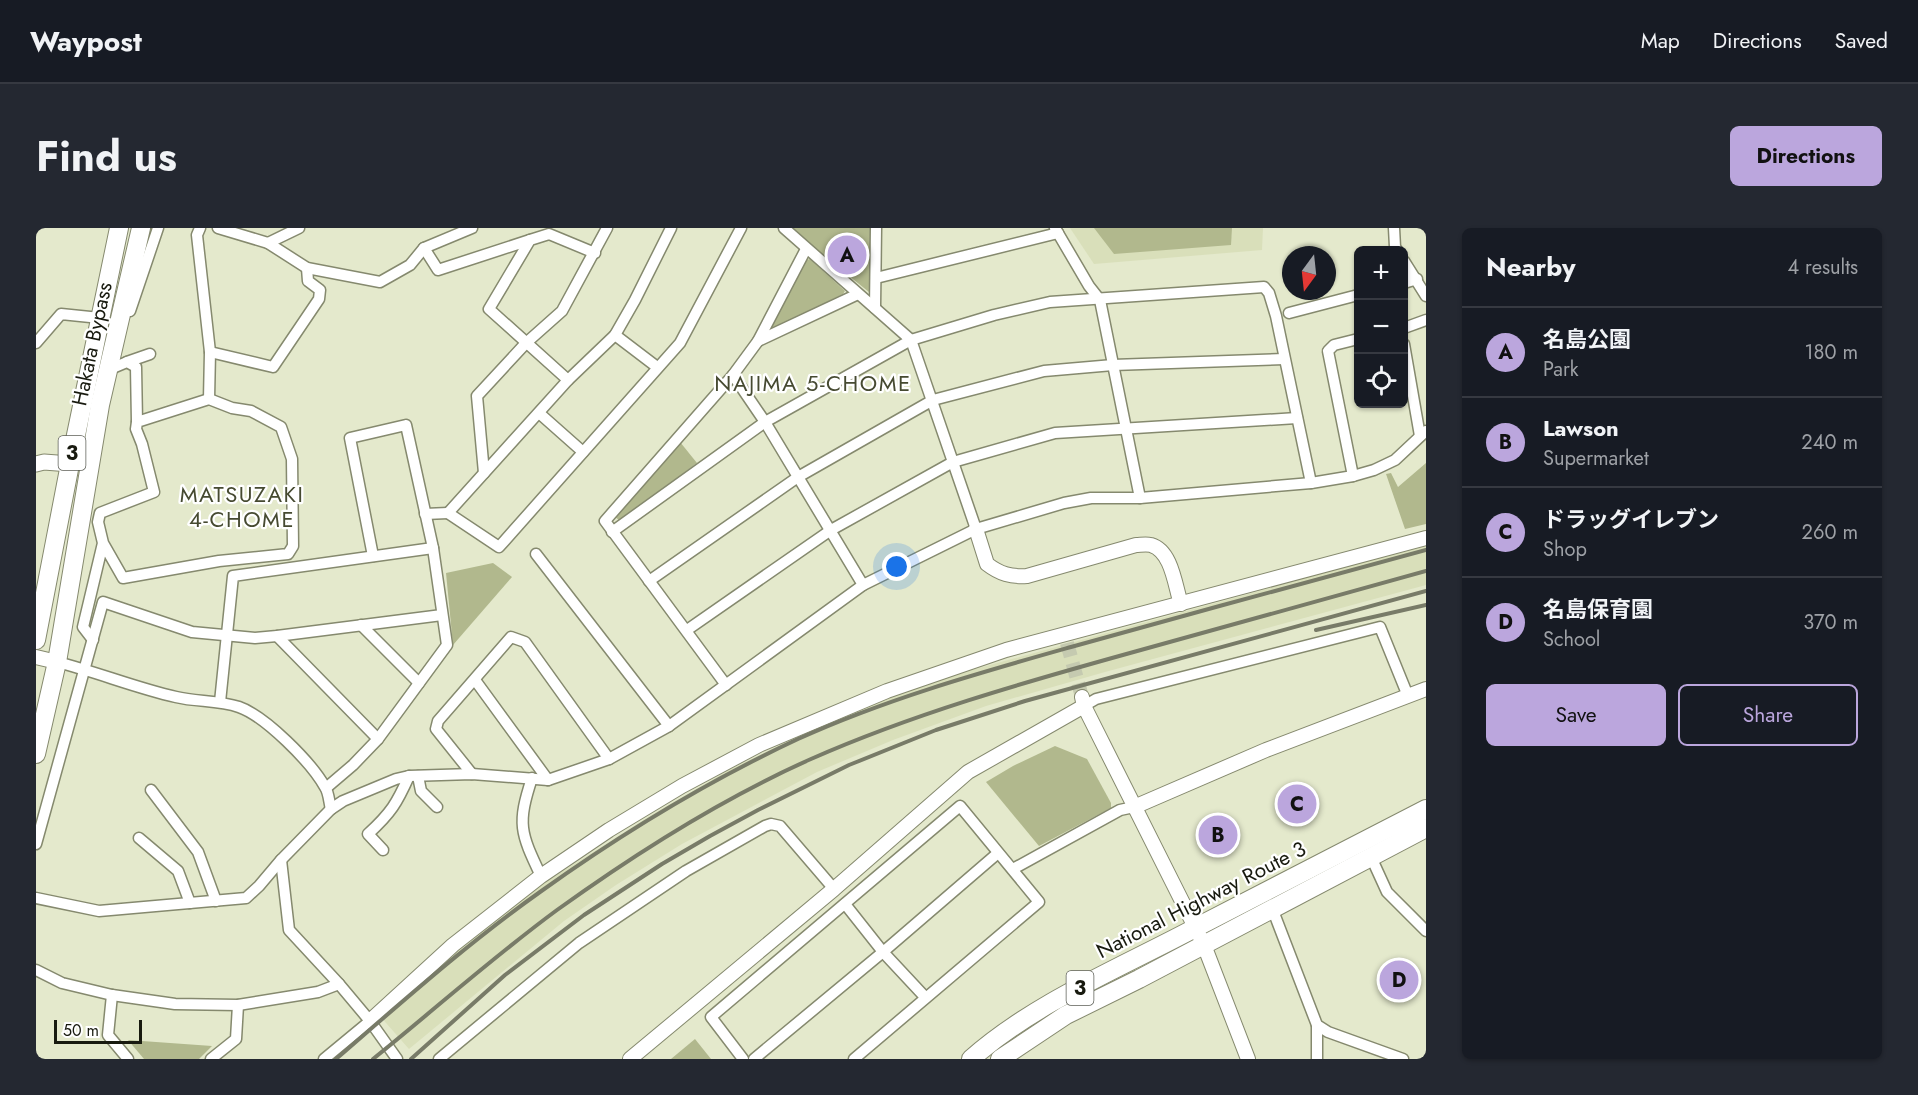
<!DOCTYPE html>
<meta charset="utf-8">
<style>
:root{--surface:#171b24;--page:#242831;--text:#f1f3f6;--muted:#9ea1a6;--line:#363941;--accent:#bba6dd}
body{margin:0;font-family:Jost,"Noto Sans JP",sans-serif;background:var(--page);color:var(--text)}
.controls{position:absolute;right:18px;top:18px;display:grid;overflow:hidden;border-radius:9px;box-shadow:0 2px 4px #0004}
.controls button{width:54px;height:54px;display:grid;place-items:center;padding:0;border:0;border-bottom:2px solid var(--line);background:var(--surface);color:var(--text);font:30px sans-serif}
.compass{position:absolute;left:1246px;top:18px;width:54px;height:54px;border-radius:50%;background:var(--surface);box-shadow:0 2px 4px #0004;rotate:195deg}
.scale{position:absolute;left:18px;bottom:15px;width:88px;box-sizing:border-box;padding-left:6px;border:3px solid #181a0f;border-top:0;font-size:16px;line-height:21px;white-space:nowrap;color:#181a0f;-webkit-text-stroke:4px #fff;paint-order:stroke}
.you{position:absolute;left:861px;top:339px;width:21px;height:21px;margin:-15px;border:4px solid #fff;border-radius:50%;background:#1a73e8;box-shadow:0 0 0 9px #1a73e833}
.badge{display:grid;place-items:center;width:39px;height:39px;border-radius:50%;background:var(--accent);color:#111;font-size:20px;font-weight:700}
.pin{position:absolute;translate:-50% -50%;border:3px solid #fff;box-shadow:0 2px 6px #0006}
.list{margin:0;padding:0;list-style:none}
h2{display:flex;justify-content:space-between;align-items:center;height:78px;margin:0;padding:0 24px;font-size:26px}
h2 small{font-size:20px;font-weight:400;color:var(--muted)}
.list li{display:grid;grid-template-columns:39px 1fr auto;gap:18px;align-items:center;box-sizing:border-box;height:90px;padding:0 24px;border-top:2px solid var(--line)}
.list b{display:block;font-size:22px;white-space:nowrap}
.list p{margin:0;font-size:20px;white-space:nowrap;color:var(--muted)}
.list em{font-size:20px;font-style:normal;color:var(--muted)}
.actions{display:flex;gap:12px;padding:18px 24px}
.actions a{flex:1;padding:14px 0;border:2px solid var(--accent);border-radius:9px;text-align:center;font-size:21px;color:var(--accent)}
.actions .main{background:var(--accent);color:#111}
.icon{flex:none;width:33px;height:33px;fill:none;stroke:currentColor;stroke-width:2;stroke-linecap:round;stroke-linejoin:round}
.map{position:relative;flex:none;width:1390px;height:831px;overflow:hidden;border-radius:9px}
header{display:flex;align-items:center;gap:36px;box-sizing:border-box;height:84px;padding:0 30px;background:var(--surface);border-bottom:2px solid var(--line)}
header strong{font-size:28px}
nav{display:flex;gap:33px;margin-inline-start:auto;font-size:21px}
.intro{display:flex;align-items:center;justify-content:space-between;box-sizing:border-box;height:144px;padding:0 36px}
h1{margin:0;font-size:42px}
.button{padding:15px 27px;border-radius:9px;background:var(--accent);color:#111;font-size:21px;font-weight:700}
main{display:flex;gap:36px;padding:0 36px}
aside{flex:1;background:var(--surface);border-radius:9px;box-shadow:0 2px 4px #0004}
.map>svg:first-child{display:block}
.built{fill:#d9dfba}
.green{fill:#b1b88d}
.lines{fill:none;stroke-linecap:round;stroke-linejoin:round}
.tertiary-tunnel{stroke:#c5cab0;stroke-width:14;stroke-dasharray:14 7;stroke-linecap:butt}
.minor-casing{stroke:#85896e;stroke-width:13}
.tertiary-casing{stroke:#85896e;stroke-width:16}
.secondary-casing{stroke:#85896e;stroke-width:17}
.trunk-casing{stroke:#85896e;stroke-width:20}
.minor{stroke:#fff;stroke-width:10}
.tertiary{stroke:#fff;stroke-width:14}
.secondary{stroke:#fff;stroke-width:15}
.trunk{stroke:#fff;stroke-width:18}
.rail{stroke:#787b68;stroke-width:4}
.labels{text-anchor:middle;dominant-baseline:central;stroke-width:4.5;stroke-linejoin:round;paint-order:stroke}
.shield{fill:#fff;stroke:#5d5f57;stroke-width:1.5}
.shield-label{font-size:20px;font-weight:bold;fill:#181a0f}
.street-label{font-size:21px;fill:#181a0f;stroke:#fff}
.neighbourhood-label{font-size:22px;letter-spacing:1.5px;fill:#464a31;stroke:#fff}
</style>
<header>
<strong>Waypost</strong>
<nav><a>Map</a><a>Directions</a><a>Saved</a></nav>
</header>
<div class="intro"><h1>Find us</h1><a class="button">Directions</a></div>
<main>
<div class="map">
<svg width="1390" height="831" viewBox="0 0 1390 831">
<rect width="100%" height="100%" fill="#e4e9cc"/>
<g class="built">
<polygon points="1034,0 1227,0 1226,22 1058,36"/>
<polygon points="1390,317 1390,357 1069,444 950,478 857,512 781,544 646,616 580,657 528,693 373,821 343,787 499,661 617,586 693,542 758,510 852,469 936,442"/>
</g>
<g class="green">
<polygon points="757,0 834,0 835,62 833,64 758,4"/>
<polygon points="1058,0 1196,0 1195,17 1078,26"/>
<polygon points="774,31 809,63 807,66 731,104 767,33"/>
<polygon points="644,214 661,235 584,293 578,288"/>
<polygon points="1390,235 1390,296 1369,301 1350,246 1355,245 1362,259"/>
<polygon points="457,335 476,349 417,417 410,345"/>
<polygon points="1019,518 1051,531 1075,575 1075,580 1003,618 950,554 977,538"/>
<polygon points="659,811 675,831 635,831"/>
<polygon points="92,812 176,818 163,831 108,831"/>
</g>
<g class="lines">
<polyline class="tertiary-tunnel" points="1031,415 1046,469"/>
<defs>
<g id="minor">
<polyline points="164,0 161,7 174,124 173,171"/>
<polyline points="182,0 232,15 271,40 344,54 374,37 388,20 436,0"/>
<polyline points="635,0 599,72 579,107 532,152 412,285 463,319 644,115 705,0"/>
<polyline points="748,0 875,112 940,301"/>
<polyline points="1019,0 1053,58 1064,72 1104,270"/>
<polyline points="1358,0 1359,19 1361,22"/>
<polyline points="232,15 263,0"/>
<polyline points="388,20 402,42 494,12"/>
<polyline points="1368,33 1390,68"/>
<polyline points="840,50 1022,5"/>
<polyline points="1368,55 1381,51"/>
<polyline points="839,80 840,0"/>
<polyline points="94,83 122,0"/>
<polyline points="1253,85 1322,67"/>
<polyline points="1368,100 1390,92"/>
<polyline points="579,107 621,139"/>
<polyline points="722,113 822,66"/>
<polyline points="0,115 25,86 64,90"/>
<polyline points="1368,116 1384,208"/>
<polyline points="174,124 237,139 283,71 284,62 272,53 271,40"/>
<polyline points="91,134 114,126"/>
<polyline points="72,142 91,134 100,139 101,194"/>
<polyline points="697,147 729,194 827,357"/>
<polyline points="532,152 453,81 494,12 513,6 559,25"/>
<polyline points="503,185 547,224"/>
<polyline points="448,245 441,168 490,115 526,83 571,0"/>
<polyline points="1317,248 1292,123 1298,117 1322,111"/>
<polyline points="389,286 412,285"/>
<polyline points="576,304 729,194 875,112 958,87 1014,74 1228,59 1233,65 1240,88 1275,255"/>
<polyline points="500,326 633,498"/>
<polyline points="613,353 762,249 897,172 1008,143 1077,137 1248,131"/>
<polyline points="325,397 383,455"/>
<polyline points="651,402 795,302 917,234 1019,205 1261,190"/>
<polyline points="241,408 342,511"/>
<polyline points="57,412 47,399 67,315 62,294 64,285 118,264 106,216 100,201 101,194 173,171 196,180 215,183 245,199 256,231 257,318 252,326 183,333 87,350 67,315"/>
<path d="M21 434C61 444 100 460 140 469 161 474 182 472 203 479 229 488 275 534 289 559 293 565 293 574 295 581"/>
<polyline points="439,452 512,552"/>
<polyline points="690,457 569,293 697,147 722,113 770,21"/>
<polyline points="184,474 197,348 397,320"/>
<polyline points="1048,478 1060,471 1344,399 1372,468"/>
<polyline points="436,546 400,501 402,493 475,409 489,414 573,531"/>
<polyline points="382,548 385,563 401,579"/>
<path d="M496 550C481 596 484 604 505 648"/>
<polyline points="290,560 317,537 342,511 411,417 397,320 370,197 314,210 337,328"/>
<polyline points="115,562 162,624 180,673"/>
<polyline points="103,610 142,643 154,675"/>
<polyline points="0,616 67,374 156,404 219,410 241,408 406,387"/>
<path d="M347 622 332 606C355 585 361 575 373 548"/>
<polyline points="1335,629 1351,664 1390,703"/>
<polyline points="245,632 253,702 303,756 334,793 361,831"/>
<polyline points="977,641 1084,582 1098,579"/>
<polyline points="0,670 63,683 210,670 223,658 245,632 295,581 307,573 360,551 373,548 436,546 512,552 573,531 633,498 827,357 940,301 1028,275 1055,270 1104,270 1275,255 1317,248 1338,242 1359,232 1390,203"/>
<polyline points="809,676 847,724 889,769"/>
<polyline points="1236,680 1281,797 1292,804 1367,831"/>
<polyline points="0,742 26,755 76,767 139,776 202,777 282,764 303,756"/>
<polyline points="76,767 72,807 92,831"/>
<polyline points="1281,797 1281,831"/>
<polyline points="175,831 200,811 202,777"/>
<polyline points="288,831 334,793"/>
<polyline points="403,831 543,715 650,643 729,598 735,596 744,598 798,661"/>
<polyline points="707,831 675,789 924,578 1003,674 818,831"/>
<polyline points="718,831 847,724 962,625"/>
</g>
<g id="tertiary">
<path d="M940 301 951 336C964 346 975 349 991 348L1100 317C1104 317 1110 316 1115 317 1136 323 1139 358 1145 376"/>
<polyline points="0,429 21,434"/>
<polyline points="1046,469 1048,478 1168,717 1212,831"/>
<polyline points="1098,579 1230,522 1390,461"/>
<polyline points="334,793 417,717 505,648 573,602 646,558 723,517 851,463 970,422 1390,310"/>
<polyline points="594,831 798,661 932,544 1048,478"/>
</g>
<polyline id="secondary" points="0,236 8,234 34,236"/>
<g id="trunk">
<polyline points="0,412 34,236 83,0"/>
<polyline points="0,526 21,434 64,177 105,0"/>
<path d="M935 831C998 775 1086 739 1159 700 1236 660 1313 621 1390 581"/>
<polyline points="964,831 1030,787 1103,751 1390,600"/>
</g>
</defs>
<use href="#minor" class="minor-casing"/>
<use href="#tertiary" class="tertiary-casing"/>
<use href="#secondary" class="secondary-casing"/>
<use href="#trunk" class="trunk-casing"/>
<use href="#minor" class="minor"/>
<use href="#tertiary" class="tertiary"/>
<use href="#secondary" class="secondary"/>
<use href="#trunk" class="trunk"/>
<g class="rail">
<polyline points="1280,402 1390,377"/>
<path d="M300 831C366 774 432 715 504 664 585 606 672 553 762 511 850 471 943 445 1035 419 1153 386 1272 354 1390 322"/>
<path d="M337 831C398 782 457 729 521 682 600 625 685 571 775 531 877 486 986 455 1094 425 1192 397 1291 370 1390 343"/>
<polyline points="375,831 469,747 548,687 626,636 674,608 722,582 813,537 900,502 989,473 1390,363"/>
</g>
</g>
<g class="labels">
<g class="shield">
<rect x="22.5" y="208" width="27" height="34" rx="4.5"/>
<rect x="1030.5" y="743" width="27" height="34" rx="4.5"/>
</g>
<g class="shield-label">
<text x="36" y="225">3</text>
<text x="1044" y="760">3</text>
</g>
<g class="street-label">
<text transform="translate(56 116) rotate(-78)">Hakata Bypass</text>
<text transform="translate(1165 672) rotate(-27)">National Highway Route 3</text>
</g>
<g class="neighbourhood-label">
<text x="777" y="155">NAJIMA 5-CHOME</text>
<text x="206" y="266">MATSUZAKI<tspan x="206" dy="25">4-CHOME</tspan></text>
</g>
</g>
</svg>
<div class="controls">
<button>+</button>
<button>−</button>
<button><svg class="icon" aria-label="locate" viewBox="0 0 24 24"><circle cx="12" cy="12" r="6"/><path d="M12 2v4M12 18v4M2 12h4M18 12h4"/></svg></button>
</div>
<svg class="compass" viewBox="-18 -18 36 36"><path d="M0-13l5 13h-10z" fill="#e53935"/><path d="M0 13l5-13h-10z" fill="#9ea1a6"/></svg>
<div class="scale">50 m</div>
<div class="you"></div>
<div class="pin badge" style="left:811px;top:27px">A</div>
<div class="pin badge" style="left:1182px;top:607px">B</div>
<div class="pin badge" style="left:1261px;top:576px">C</div>
<div class="pin badge" style="left:1363px;top:752px">D</div>
</div>
<aside>
<h2>Nearby<small>4 results</small></h2>
<ul class="list">
<li><span class="badge">A</span><div><b>名島公園</b><p>Park</p></div><em>180 m</em></li>
<li><span class="badge">B</span><div><b>Lawson</b><p>Supermarket</p></div><em>240 m</em></li>
<li><span class="badge">C</span><div><b>ドラッグイレブン</b><p>Shop</p></div><em>260 m</em></li>
<li><span class="badge">D</span><div><b>名島保育園</b><p>School</p></div><em>370 m</em></li>
</ul>
<div class="actions"><a class="main">Save</a><a>Share</a></div>
</aside>
</main>
